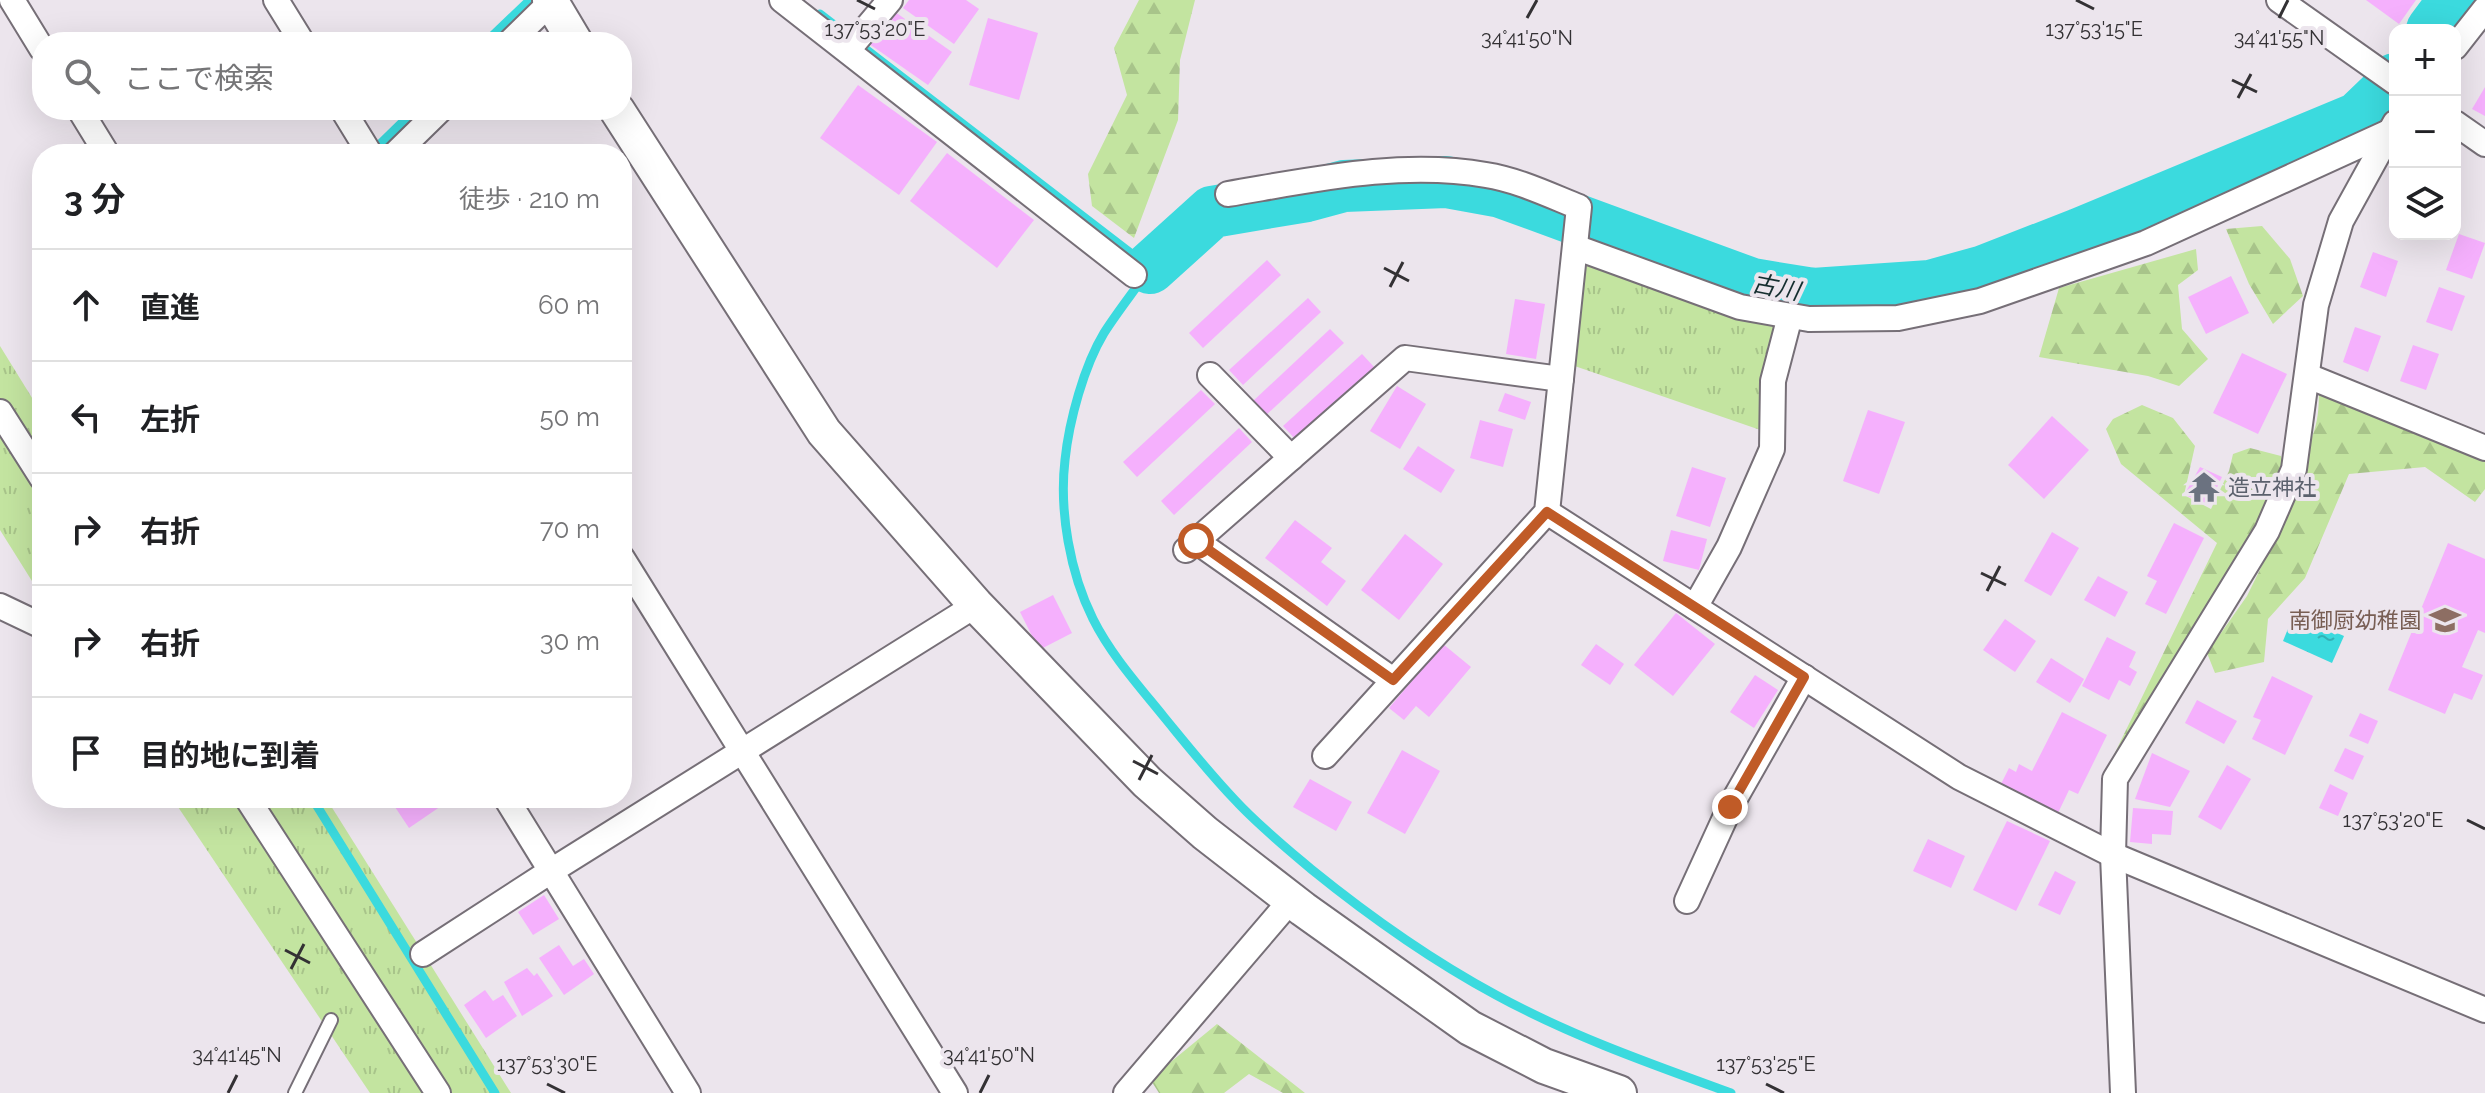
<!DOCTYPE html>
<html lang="ja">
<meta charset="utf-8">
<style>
:root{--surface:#fff;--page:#f2f2f2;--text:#202124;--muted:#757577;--line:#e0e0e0}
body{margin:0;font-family:Raleway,"Noto Sans JP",sans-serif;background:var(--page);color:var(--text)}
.controls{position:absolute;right:24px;top:24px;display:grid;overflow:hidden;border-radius:16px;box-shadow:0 8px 32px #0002}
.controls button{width:72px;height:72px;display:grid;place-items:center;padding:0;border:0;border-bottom:2px solid var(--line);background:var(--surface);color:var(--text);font:40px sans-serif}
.stop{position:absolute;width:24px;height:24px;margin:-18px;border:6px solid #c05b27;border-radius:50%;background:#fff}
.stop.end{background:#c05b27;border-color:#fff;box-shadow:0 2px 8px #0008}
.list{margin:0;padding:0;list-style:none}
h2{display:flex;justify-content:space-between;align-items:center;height:104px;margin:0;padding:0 32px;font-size:34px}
h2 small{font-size:26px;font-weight:400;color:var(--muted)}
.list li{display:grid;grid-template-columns:52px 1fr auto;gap:24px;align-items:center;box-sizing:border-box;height:112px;padding:0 32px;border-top:2px solid var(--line)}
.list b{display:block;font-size:30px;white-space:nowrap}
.list em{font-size:26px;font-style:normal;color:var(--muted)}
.icon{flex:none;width:44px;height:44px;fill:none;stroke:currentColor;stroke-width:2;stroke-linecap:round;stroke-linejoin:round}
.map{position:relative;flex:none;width:2485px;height:1093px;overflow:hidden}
.search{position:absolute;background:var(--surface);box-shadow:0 8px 32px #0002;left:32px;top:32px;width:600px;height:88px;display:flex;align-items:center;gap:20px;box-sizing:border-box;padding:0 28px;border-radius:32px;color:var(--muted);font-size:30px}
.panel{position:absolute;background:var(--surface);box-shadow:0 8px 32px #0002;left:32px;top:144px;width:600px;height:664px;border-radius:32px}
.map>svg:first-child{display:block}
.grass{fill:url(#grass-tufts)}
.forest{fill:url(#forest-firs)}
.water{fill:url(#water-ripples)}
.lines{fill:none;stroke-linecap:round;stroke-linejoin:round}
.stream{stroke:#3bdade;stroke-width:9}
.river{stroke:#3bdade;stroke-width:52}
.building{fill:#f5b0fd}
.lane-casing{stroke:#766f77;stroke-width:16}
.street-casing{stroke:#766f77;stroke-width:28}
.secondary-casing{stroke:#766f77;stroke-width:38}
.lane{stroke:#fff;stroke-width:12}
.street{stroke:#fff;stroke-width:24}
.secondary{stroke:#fff;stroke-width:34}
.route{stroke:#c05b27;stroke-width:10}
.ticks{fill:none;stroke:#333134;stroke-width:3}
.labels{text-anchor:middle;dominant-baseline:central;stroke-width:8;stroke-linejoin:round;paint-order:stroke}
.worship-label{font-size:22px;fill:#5b616d;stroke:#ece5ed;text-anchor:start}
.education-label{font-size:22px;fill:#785e54;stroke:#ece5ed;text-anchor:end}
.water-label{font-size:24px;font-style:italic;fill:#152e2f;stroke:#ece5ed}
.ticks-label{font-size:20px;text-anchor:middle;fill:#333134;stroke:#ece5ed;stroke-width:8;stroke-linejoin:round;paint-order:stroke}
</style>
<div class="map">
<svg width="2485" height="1093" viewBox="0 0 2485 1093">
<defs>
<pattern id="grass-tufts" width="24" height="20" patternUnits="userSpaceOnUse" patternTransform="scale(2)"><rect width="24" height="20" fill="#c3e4a0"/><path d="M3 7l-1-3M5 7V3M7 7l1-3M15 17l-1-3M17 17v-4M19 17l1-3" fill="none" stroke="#a8c48a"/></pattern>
<pattern id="forest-firs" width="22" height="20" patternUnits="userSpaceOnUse" patternTransform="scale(2)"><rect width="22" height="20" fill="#c3e4a0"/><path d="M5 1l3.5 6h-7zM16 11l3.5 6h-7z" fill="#a8c48a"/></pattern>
<pattern id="water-ripples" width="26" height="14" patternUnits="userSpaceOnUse" patternTransform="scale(2)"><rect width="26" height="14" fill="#3bdade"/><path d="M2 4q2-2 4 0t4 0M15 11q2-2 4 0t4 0" fill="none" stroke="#32b1b5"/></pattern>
</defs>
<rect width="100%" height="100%" fill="#ece5ed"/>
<g class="grass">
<polygon points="2426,0 2485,0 2455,30 2403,30"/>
<polygon points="1590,253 1790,316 1772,434 1563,362"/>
<polygon points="0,346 42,414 42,597 0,530"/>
<polygon points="172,798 326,798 511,1093 370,1093"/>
</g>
<g class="forest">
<polygon points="1139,0 1195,0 1180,60 1178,120 1134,238 1092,206 1088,174 1127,95 1114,48"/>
<polygon points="2262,226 2290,259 2303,296 2273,324 2249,284 2226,229"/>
<polygon points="2196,249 2198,270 2178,285 2182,329 2208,359 2179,386 2148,376 2039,357 2059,288"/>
<path d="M2318 380 2485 448V489L2475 502 2425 467 2349 474 2305 578 2268 619 2264 662 2215 673 2207 653 2247 596 2274 541 2115 779 2108 767 2217 543 2121 464 2106 429 2113 419 2142 405 2173 418 2195 446 2184 495 2211 509 2229 471 2233 454 2250 448 2281 456 2288 483C2311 443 2322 427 2318 380Z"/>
<polygon points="1217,1024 1305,1093 1283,1093 1249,1074 1224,1093 1159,1093 1150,1079"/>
</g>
<polygon class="water" points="2294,614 2344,636 2332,663 2283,641"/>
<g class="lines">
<g class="stream">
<path d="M820 14 1150 268C1135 290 1118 311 1104 333 1084 366 1069 421 1065 460 1059 511 1070 573 1093 619 1111 655 1139 686 1164 717 1187 745 1210 774 1235 800 1258 825 1285 847 1311 869 1369 916 1431 960 1496 995 1571 1036 1651 1064 1731 1093"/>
<polyline points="486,42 530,0"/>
<polyline points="372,152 415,110"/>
<polyline points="312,798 495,1093"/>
</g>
<g class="river">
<polyline points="2432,30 2454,0"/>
<polyline points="1150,268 1212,212 1307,196 1344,186 1446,182 1501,192 1752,284 1813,294 1930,286 1984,271 2079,234 2358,118 2384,93 2395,79"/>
</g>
</g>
<g class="building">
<polygon points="909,0 966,0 979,9 954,44 903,8"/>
<polygon points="2366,0 2416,0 2399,24"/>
<polygon points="888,7 952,52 928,85 865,41"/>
<polygon points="988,18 1038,33 1019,100 969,85"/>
<polygon points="858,85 937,142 899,195 820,138"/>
<polygon points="2485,87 2485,116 2472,109"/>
<polygon points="947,153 1034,220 997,268 910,201"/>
<polygon points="2459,234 2485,243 2472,279 2446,270"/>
<polygon points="2373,252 2398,261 2386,297 2360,287"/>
<polygon points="1267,260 1281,275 1203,348 1189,333"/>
<polygon points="2231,276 2249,313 2206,334 2188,297"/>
<polygon points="2439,287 2465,296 2452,331 2426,322"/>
<polygon points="1308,298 1321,312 1243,385 1229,370"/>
<polygon points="1515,299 1545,304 1536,359 1506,354"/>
<polygon points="2355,327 2381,336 2368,372 2343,362"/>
<polygon points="1330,329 1344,343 1265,416 1252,402"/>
<polygon points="2413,345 2439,354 2426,390 2400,381"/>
<polygon points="2242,353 2287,374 2258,434 2213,413"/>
<polygon points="1362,354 1375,368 1297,441 1283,426"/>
<polygon points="1397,386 1426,404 1400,449 1370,431"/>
<polygon points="1201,390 1215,404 1137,477 1123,462"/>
<polygon points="1505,393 1531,402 1525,420 1498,411"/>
<polygon points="1868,410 1905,422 1879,494 1843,481"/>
<polygon points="2052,416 2089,450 2044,499 2008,465"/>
<polygon points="1480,420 1513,429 1503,467 1470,458"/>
<polygon points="1239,428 1252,442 1174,515 1161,501"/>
<polygon points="1418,446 1455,470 1441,493 1403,469"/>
<polygon points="1692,467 1726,478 1710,527 1676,516"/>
<polygon points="2200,467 2222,477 2209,504 2184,495"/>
<polygon points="1295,520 1332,548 1321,562 1346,581 1327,606 1265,558"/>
<polygon points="2174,523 2204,538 2166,614 2145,604 2157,581 2147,576"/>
<polygon points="1671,530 1707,539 1699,570 1663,561"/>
<polygon points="2052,532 2079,548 2051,596 2024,581"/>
<polygon points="1405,534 1443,564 1399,620 1361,590"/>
<polygon points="2448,543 2485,559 2485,633 2478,630 2462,667 2483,675 2472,700 2454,693 2445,714 2388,690"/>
<polygon points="2098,576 2128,592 2115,617 2084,600"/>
<polygon points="1053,595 1072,633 1039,650 1020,612"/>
<polygon points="1676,613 1715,644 1673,696 1634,665"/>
<polygon points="2005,619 2036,641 2015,672 1983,650"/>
<polygon points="2107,637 2136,652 2129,667 2137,672 2130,686 2119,680 2109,700 2082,686"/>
<polygon points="1443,644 1471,667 1429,717 1416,706 1404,720 1389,708"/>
<polygon points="1596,644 1624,664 1610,685 1581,665"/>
<polygon points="2051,658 2084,679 2070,703 2036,682"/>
<polygon points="1755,675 1778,690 1754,728 1730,712"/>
<polygon points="2272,676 2313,696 2285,755 2252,739 2261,720 2253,717"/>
<polygon points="2197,700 2237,721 2224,744 2185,723"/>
<polygon points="2062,712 2107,735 2078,794 2069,790 2058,813 2001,784 2009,768 2016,772 2019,764 2032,771"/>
<polygon points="2360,713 2378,721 2368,744 2349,736"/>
<polygon points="2345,748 2364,756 2353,780 2334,771"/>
<polygon points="1402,750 1440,771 1405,834 1367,813"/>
<polygon points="2152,753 2190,771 2170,807 2135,799"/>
<polygon points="2227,765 2251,779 2221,830 2198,817"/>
<polygon points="1310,779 1352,802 1336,831 1293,807"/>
<polygon points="2330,784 2348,793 2338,816 2319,808"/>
<polygon points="389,798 444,798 447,802 409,828"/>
<polygon points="2133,808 2173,811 2171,835 2152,834 2152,844 2130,842"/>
<polygon points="2007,821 2050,841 2016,911 1973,890"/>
<polygon points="1928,839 1965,856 1951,888 1913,871"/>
<polygon points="2055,871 2076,882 2060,915 2038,905"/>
<polygon points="544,895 559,919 533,935 518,912"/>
<polygon points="559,945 573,966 584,959 594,974 564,995 539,958"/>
<polygon points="527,968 534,976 537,973 553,996 522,1016 504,982"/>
<polygon points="485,990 493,1001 503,995 517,1016 486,1038 464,1005"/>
</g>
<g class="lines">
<defs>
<polyline id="lane" points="295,1093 331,1020"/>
<g id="street">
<polyline points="12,0 42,49"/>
<polyline points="276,0 302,42"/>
<polyline points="782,0 1134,275"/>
<polyline points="2279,0 2395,82"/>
<polyline points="510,42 551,2"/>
<polyline points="2455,47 2485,9"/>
<polyline points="848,50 890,0"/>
<polyline points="80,110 107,154"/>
<polyline points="343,110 370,154"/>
<polyline points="2455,123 2485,144"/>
<polyline points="395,154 440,110"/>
<path d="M1228 194C1312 180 1401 160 1486 175 1518 180 1549 195 1579 207L1547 512 1325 756"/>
<polyline points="1575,247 1740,307 1809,319 1898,318 1980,301 2146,243 2389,132"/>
<polyline points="1210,375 1291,458"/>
<polyline points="2308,376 2485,448"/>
<polyline points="0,412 42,478"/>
<polyline points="1547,512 1959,777 2113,855 2485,1010"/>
<polyline points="1196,541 1393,680"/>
<polyline points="1186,550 1405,358 1561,379"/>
<polyline points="622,558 955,1093"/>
<polyline points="0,606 42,626"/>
<polyline points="1695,607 1729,547 1772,449 1773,381 1790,316"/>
<polyline points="247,798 438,1093"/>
<polyline points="506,798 688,1093"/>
<polyline points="1687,901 1730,807 1804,677"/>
<polyline points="423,954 551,871 976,605"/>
<polyline points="1126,1093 1291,900"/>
<polyline points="2123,1093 2113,855 2115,779 2267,531 2294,469 2316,305 2341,221 2395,123"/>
</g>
<g id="secondary">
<polyline points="550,0 575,42"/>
<polyline points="617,110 824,432 976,605 1147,782 1205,833 1303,909 1470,1028 1544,1066 1619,1093"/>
</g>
</defs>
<use href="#lane" class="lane-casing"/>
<use href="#street" class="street-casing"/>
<use href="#secondary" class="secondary-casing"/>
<use href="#lane" class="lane"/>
<use href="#street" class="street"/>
<use href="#secondary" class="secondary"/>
</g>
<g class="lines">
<polyline class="route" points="1196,541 1393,680 1547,512 1804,677 1730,807"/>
</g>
<path class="ticks" d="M857 0 875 9M2076 0 2094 9M1527 18 1537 0M2279 18 2288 0M2232 80 2257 92M2238 98 2251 74M1384 268 1409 281M1390 287 1403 262M1981 573 2006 585M1987 591 2000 566M1133 761 1158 774M1139 780 1152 755M2467 820 2485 829M285 950 310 963M291 969 304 944M547 1084 565 1093M1766 1084 1784 1093M228 1093 237 1075M980 1093 989 1075"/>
<defs>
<symbol id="temple-bare" viewBox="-9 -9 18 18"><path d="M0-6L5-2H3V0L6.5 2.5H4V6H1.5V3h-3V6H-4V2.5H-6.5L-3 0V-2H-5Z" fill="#6b7280" stroke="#ece5ed" stroke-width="2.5" paint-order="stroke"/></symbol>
<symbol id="school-bare" viewBox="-9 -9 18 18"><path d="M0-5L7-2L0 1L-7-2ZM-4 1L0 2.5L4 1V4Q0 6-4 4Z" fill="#8d6e63" stroke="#ece5ed" stroke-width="2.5" paint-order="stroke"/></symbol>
</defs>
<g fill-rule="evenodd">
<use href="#temple-bare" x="2182" y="465" width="44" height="44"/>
<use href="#school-bare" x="2423" y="598" width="44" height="44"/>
</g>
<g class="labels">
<g class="worship-label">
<text x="2228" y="487">造立神社</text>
</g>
<g class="education-label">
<text x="2421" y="620">南御厨幼稚園</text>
</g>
<g class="water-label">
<text transform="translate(1776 287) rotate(11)">古川</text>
</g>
</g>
<g class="ticks-label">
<text x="875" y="36">137°53'20"E</text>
<text x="2094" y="36">137°53'15"E</text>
<text x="1527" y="45">34°41'50"N</text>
<text x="2279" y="45">34°41'55"N</text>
<text x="2393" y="827">137°53'20"E</text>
<text x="237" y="1062">34°41'45"N</text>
<text x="989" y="1062">34°41'50"N</text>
<text x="547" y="1071">137°53'30"E</text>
<text x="1766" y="1071">137°53'25"E</text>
</g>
</svg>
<div class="controls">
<button>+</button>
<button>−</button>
<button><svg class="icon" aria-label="layers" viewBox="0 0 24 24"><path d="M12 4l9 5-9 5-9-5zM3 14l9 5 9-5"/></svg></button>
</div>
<div class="stop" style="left:1196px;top:541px"></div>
<div class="stop end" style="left:1730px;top:807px"></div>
<div class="search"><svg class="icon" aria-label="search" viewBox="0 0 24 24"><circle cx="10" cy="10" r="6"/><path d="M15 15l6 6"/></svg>ここで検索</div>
<section class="panel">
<h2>3 分<small>徒歩 · 210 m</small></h2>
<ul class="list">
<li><svg class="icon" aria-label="ahead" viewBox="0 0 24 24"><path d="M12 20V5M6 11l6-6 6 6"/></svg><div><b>直進</b></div><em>60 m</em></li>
<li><svg class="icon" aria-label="left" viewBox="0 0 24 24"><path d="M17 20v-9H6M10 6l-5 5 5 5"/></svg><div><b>左折</b></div><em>50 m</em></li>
<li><svg class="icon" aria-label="right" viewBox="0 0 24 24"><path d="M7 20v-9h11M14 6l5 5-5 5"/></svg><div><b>右折</b></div><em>70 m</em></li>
<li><svg class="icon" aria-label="right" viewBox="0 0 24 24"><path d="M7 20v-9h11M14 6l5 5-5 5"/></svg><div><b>右折</b></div><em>30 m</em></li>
<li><svg class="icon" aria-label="arrive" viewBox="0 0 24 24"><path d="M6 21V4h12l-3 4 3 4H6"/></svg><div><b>目的地に到着</b></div></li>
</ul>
</section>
</div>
